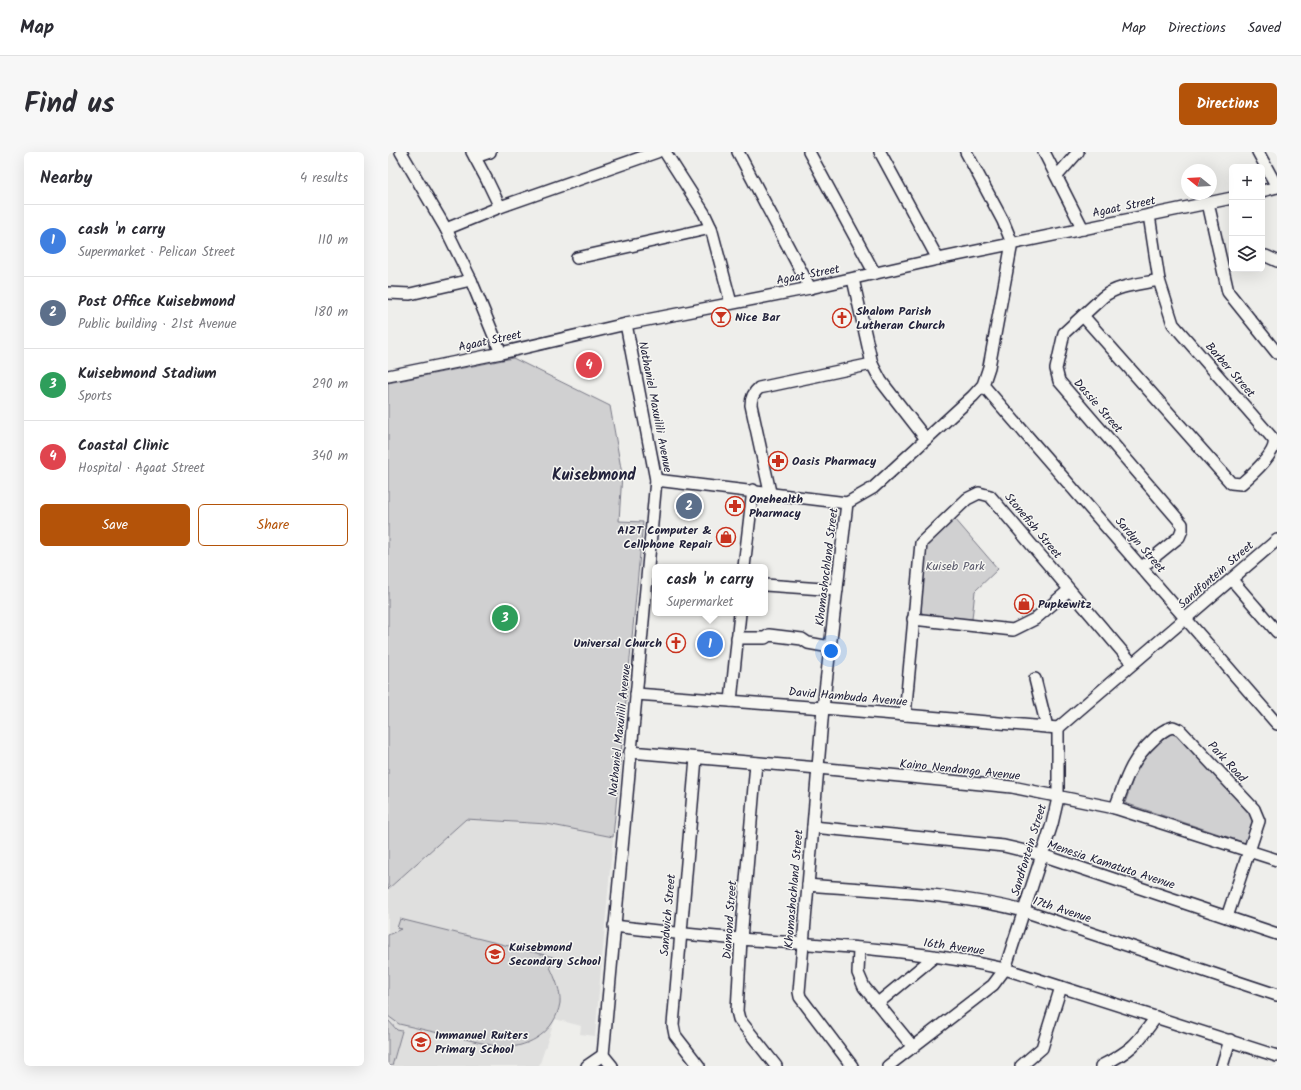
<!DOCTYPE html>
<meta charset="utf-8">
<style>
:root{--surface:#fff;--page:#f7f7f7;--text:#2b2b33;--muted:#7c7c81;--line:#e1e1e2;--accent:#b45309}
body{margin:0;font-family:Kalam,sans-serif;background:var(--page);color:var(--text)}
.controls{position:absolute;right:12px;top:12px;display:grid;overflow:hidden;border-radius:6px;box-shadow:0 4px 16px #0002}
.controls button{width:36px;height:36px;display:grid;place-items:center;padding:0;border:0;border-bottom:1px solid var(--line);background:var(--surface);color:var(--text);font:20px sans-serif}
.compass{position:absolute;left:793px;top:12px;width:36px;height:36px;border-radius:50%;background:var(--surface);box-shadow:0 4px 16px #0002;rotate:288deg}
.you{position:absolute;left:443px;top:499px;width:14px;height:14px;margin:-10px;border:3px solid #fff;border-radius:50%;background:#1a73e8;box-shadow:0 0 0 6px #1a73e833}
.badge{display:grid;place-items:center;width:26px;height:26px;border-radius:50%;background:var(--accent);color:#fff;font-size:13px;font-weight:700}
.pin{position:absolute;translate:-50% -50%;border:2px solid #fff;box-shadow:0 1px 4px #0006}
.popup{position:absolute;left:264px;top:412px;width:116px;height:52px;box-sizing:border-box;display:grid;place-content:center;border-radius:6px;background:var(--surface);filter:drop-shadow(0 1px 3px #0005);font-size:13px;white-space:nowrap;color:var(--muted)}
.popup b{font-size:15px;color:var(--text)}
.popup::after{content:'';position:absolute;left:50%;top:100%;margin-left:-8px;border:8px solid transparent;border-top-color:var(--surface)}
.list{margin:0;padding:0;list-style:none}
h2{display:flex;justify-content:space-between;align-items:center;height:52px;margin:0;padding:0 16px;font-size:17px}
h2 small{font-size:13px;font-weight:400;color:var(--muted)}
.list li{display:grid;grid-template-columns:26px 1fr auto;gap:12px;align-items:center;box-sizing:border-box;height:72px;padding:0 16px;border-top:1px solid var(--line)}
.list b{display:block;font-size:15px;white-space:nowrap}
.list p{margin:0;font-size:13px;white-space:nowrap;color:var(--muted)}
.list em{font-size:13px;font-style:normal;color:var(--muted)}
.actions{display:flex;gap:8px;padding:12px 16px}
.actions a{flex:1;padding:9px 0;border:1px solid var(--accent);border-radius:6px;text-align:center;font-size:14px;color:var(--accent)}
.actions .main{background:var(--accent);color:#fff}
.icon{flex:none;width:22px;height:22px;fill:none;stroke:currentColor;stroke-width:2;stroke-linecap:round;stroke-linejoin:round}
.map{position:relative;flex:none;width:889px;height:914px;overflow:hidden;border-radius:6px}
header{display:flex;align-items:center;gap:24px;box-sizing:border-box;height:56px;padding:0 20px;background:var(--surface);border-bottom:1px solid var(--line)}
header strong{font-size:19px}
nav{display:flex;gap:22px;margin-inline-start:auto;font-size:14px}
.intro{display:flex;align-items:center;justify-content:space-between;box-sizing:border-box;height:96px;padding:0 24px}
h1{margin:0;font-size:28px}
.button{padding:10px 18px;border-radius:6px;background:var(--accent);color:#fff;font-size:14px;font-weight:700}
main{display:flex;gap:24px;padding:0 24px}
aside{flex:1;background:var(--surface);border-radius:6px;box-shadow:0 4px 16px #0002}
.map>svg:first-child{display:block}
.built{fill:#dfdfde}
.green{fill:#d0d0d1;stroke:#797986}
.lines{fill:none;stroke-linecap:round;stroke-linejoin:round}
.minor-casing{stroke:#22223b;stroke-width:14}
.minor{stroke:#f6f6f2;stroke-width:11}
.labels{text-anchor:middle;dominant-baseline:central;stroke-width:3;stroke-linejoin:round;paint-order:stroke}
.street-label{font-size:12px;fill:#22223b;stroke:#f6f6f2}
.poi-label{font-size:12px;font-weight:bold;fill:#22223b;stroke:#f6f6f2;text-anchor:start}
.park-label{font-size:12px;fill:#565668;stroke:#f6f6f2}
.district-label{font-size:16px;font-weight:bold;fill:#22223b;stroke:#f6f6f2}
</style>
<header>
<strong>Map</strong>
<nav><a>Map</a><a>Directions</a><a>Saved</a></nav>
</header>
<div class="intro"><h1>Find us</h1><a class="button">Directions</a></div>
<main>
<aside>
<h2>Nearby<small>4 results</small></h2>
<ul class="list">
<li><span class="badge" style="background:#3f7fe0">1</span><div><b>cash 'n carry</b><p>Supermarket · Pelican Street</p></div><em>110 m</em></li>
<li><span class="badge" style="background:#5c6f8a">2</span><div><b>Post Office Kuisebmond</b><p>Public building · 21st Avenue</p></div><em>180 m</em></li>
<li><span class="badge" style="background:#2e9e5b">3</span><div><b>Kuisebmond Stadium</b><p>Sports</p></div><em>290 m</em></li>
<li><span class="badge" style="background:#e0444e">4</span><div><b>Coastal Clinic</b><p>Hospital · Agaat Street</p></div><em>340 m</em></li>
</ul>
<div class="actions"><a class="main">Save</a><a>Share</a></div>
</aside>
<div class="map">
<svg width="889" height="914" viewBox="0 0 889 914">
<rect width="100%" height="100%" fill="#eeeeeb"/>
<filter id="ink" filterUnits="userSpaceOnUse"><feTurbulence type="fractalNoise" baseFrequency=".025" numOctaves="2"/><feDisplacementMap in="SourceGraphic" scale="8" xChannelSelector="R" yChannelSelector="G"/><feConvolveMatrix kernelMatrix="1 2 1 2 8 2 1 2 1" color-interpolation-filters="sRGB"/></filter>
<g filter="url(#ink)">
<polygon class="built" points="78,667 159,672 225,685 207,884 192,882 193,874 167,867 151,914 4,914 14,880 9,878 0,868 0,737"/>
<g class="green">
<polygon points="125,206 222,254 234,322 231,369 255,370 225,685 159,672 78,667 0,737 0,231"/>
<polygon points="567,367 610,417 587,439 584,467 536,464 531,455 537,395"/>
<polygon points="787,579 865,666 858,691 737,651 753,604"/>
<path d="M12 767 165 805 162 815C167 826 173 839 172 851 167 880 143 894 116 896L11 872 0 864V783L13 777 9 776Z"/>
<polygon points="0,868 9,878 14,879 4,914 0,914"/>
</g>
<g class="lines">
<defs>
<g id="minor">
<polyline points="13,0 58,77 83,128 113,201"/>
<polyline points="84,0 99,28 112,55"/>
<polyline points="277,0 316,61 323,76 343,151"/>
<polyline points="350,0 422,136"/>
<polyline points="421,0 486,120"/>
<polyline points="492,0 550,107"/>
<polyline points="656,0 695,77"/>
<polyline points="870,0 889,35"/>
<polyline points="87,5 102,0"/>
<polyline points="669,24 690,0"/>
<polyline points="874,39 889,35"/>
<polyline points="820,51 840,140 889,201"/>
<polyline points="58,77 112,55 269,0"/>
<polyline points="874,105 878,104 889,109"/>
<polyline points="189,106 323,76"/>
<polyline points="465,127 484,212 493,229 538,287"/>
<polyline points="0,141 22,142 83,128"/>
<path d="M695 164 843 331 853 332C862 324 889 301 886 288L785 172 771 128 761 63"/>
<polyline points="0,224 113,201 238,172 422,136 550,107 844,46"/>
<polyline points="595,233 889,572"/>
<polyline points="268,328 459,351"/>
<path d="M382 340 363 253C363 246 365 241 371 236L484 212"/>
<polyline points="356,415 365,338"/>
<path d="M754 415 791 385 794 378V372L671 229 668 217 676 181 715 145C730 133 753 132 771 128"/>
<polyline points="844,428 889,480"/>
<polyline points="377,433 449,438"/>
<polyline points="525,467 625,478 647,467 681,438"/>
<polyline points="349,486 377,486 381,483 414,487 420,491 442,495"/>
<polyline points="647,527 659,575"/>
<polyline points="248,542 435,556 670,576"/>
<polyline points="343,549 352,461"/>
<polyline points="517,563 533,391 579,347 591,341 602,344 744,511"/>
<polyline points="670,576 889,388"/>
<polyline points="242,600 430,616 624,635 727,656 889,708"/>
<polyline points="308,606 285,873 287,883 311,914"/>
<polyline points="368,611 353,787 349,859 351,867 388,914"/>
<path d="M727 656C738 628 742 609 765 588 771 582 776 577 785 575L792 578 866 657 871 669 839 765"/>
<polyline points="425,675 616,694 654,703 889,782"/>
<path d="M420 733C492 739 566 741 636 759L889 843"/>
<path d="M226 774C268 779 310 784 353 787 441 794 531 797 617 817L889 904"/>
<polyline points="471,797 470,821 476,835 525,895"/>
<polyline points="490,851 546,805"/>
<polyline points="199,914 215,903"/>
<polyline points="224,914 215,903 268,328 238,172"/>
<polyline points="464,914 412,845 411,840 435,556 459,351 485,336 585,244 595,233 601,215 624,91 615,69 578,0"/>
<polyline points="500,914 605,833 617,817 664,672 670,646 670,576"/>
<polyline points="633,914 654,896 673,835"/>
<path d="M713 914C743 899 749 892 768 865"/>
<polyline points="834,914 842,888"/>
</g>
</defs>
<use href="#minor" class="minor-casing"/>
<use href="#minor" class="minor"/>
</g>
</g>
<defs>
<symbol id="bar-ring" viewBox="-11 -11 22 22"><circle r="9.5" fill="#f6f6f2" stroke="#c8321e" stroke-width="1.5"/><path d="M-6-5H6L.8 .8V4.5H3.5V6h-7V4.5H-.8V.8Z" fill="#c8321e"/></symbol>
<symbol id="church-ring" viewBox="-11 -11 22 22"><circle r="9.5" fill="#f6f6f2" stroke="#c8321e" stroke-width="1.5"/><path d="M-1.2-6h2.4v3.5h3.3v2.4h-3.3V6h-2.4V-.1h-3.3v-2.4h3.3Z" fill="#c8321e"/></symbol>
<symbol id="pharmacy-ring" viewBox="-11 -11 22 22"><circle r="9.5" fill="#f6f6f2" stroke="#c8321e" stroke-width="1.5"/><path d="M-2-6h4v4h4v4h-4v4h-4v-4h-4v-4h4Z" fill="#c8321e"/></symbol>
<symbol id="shop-ring" viewBox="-11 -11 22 22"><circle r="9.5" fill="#f6f6f2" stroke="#c8321e" stroke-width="1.5"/><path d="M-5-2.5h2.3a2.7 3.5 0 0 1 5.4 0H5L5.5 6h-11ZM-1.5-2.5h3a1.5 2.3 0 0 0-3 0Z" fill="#c8321e"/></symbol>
<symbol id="school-ring" viewBox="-11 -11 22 22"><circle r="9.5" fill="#f6f6f2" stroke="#c8321e" stroke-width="1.5"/><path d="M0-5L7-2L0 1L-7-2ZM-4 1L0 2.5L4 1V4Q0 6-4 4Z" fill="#c8321e"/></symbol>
</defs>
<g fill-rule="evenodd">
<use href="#bar-ring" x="322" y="154" width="22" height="22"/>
<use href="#church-ring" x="443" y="155" width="22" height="22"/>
<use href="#pharmacy-ring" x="379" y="298" width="22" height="22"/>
<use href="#pharmacy-ring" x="336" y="343" width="22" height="22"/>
<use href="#shop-ring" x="327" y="374" width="22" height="22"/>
<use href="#shop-ring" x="625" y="441" width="22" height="22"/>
<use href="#church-ring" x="277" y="480" width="22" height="22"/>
<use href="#school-ring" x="96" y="791" width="22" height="22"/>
<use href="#school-ring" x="22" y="879" width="22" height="22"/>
</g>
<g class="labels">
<g class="street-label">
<text transform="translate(736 55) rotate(-12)">Agaat Street</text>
<text transform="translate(420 123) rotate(-11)">Agaat Street</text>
<text transform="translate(102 189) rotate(-12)">Agaat Street</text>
<text transform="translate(842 218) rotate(49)">Barber Street</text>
<text transform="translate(710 254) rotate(49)">Dassie Street</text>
<text transform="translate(267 255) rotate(79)">Nathaniel Maxuilili Avenue</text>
<text transform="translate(645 374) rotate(50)">Stonefish Street</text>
<text transform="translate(752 393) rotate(49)">Sardyn Street</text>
<text transform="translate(439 415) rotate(-83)">Khomashochland Street</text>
<text transform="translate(828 423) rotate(-41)">Sandfontein Street</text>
<text transform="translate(460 545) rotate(5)">David Hambuda Avenue</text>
<text transform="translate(232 578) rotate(-84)">Nathaniel Maxuilili Avenue</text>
<text transform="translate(839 610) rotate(47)">Park Road</text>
<text transform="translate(572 618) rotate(6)">Kaino Nendongo Avenue</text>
<text transform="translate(641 698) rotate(-73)">Sandfontein Street</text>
<text transform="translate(723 713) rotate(18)">Menesia Kamatuto Avenue</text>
<text transform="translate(406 737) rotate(-85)">Khomashochland Street</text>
<text transform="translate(674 758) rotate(18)">17th Avenue</text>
<text transform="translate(280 763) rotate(-85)">Sandwich Street</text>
<text transform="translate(342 768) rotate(-86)">Diamond Street</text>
<text transform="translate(566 795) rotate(8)">16th Avenue</text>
</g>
<g class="poi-label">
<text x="468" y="159">Shalom Parish<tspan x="468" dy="14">Lutheran Church</tspan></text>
<text x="347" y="165">Nice Bar</text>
<text x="404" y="309">Oasis Pharmacy</text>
<text x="361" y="347">Onehealth<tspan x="361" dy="14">Pharmacy</tspan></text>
<text x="324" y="378" text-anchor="end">AIZT Computer &amp;<tspan x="324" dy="14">Cellphone Repair</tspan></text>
<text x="650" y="452">Pupkewitz</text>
<text x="274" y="491" text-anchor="end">Universal Church</text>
<text x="121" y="795">Kuisebmond<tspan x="121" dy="14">Secondary School</tspan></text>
<text x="47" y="883">Immanuel Ruiters<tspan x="47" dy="14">Primary School</tspan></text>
</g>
<g class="park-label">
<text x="567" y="414">Kuiseb Park</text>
</g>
<g class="district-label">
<text x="206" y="323">Kuisebmond</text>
</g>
</g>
</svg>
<div class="controls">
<button>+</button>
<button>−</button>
<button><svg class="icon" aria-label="layers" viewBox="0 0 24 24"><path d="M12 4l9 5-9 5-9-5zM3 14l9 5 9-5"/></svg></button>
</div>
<svg class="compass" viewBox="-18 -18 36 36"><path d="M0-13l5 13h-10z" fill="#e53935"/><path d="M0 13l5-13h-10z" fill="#7c7c81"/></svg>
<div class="you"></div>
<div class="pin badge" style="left:322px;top:492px;background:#3f7fe0">1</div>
<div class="popup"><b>cash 'n carry</b>Supermarket</div>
<div class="pin badge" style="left:301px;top:354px;background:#5c6f8a">2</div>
<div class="pin badge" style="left:117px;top:466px;background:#2e9e5b">3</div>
<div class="pin badge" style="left:201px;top:213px;background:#e0444e">4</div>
</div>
</main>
